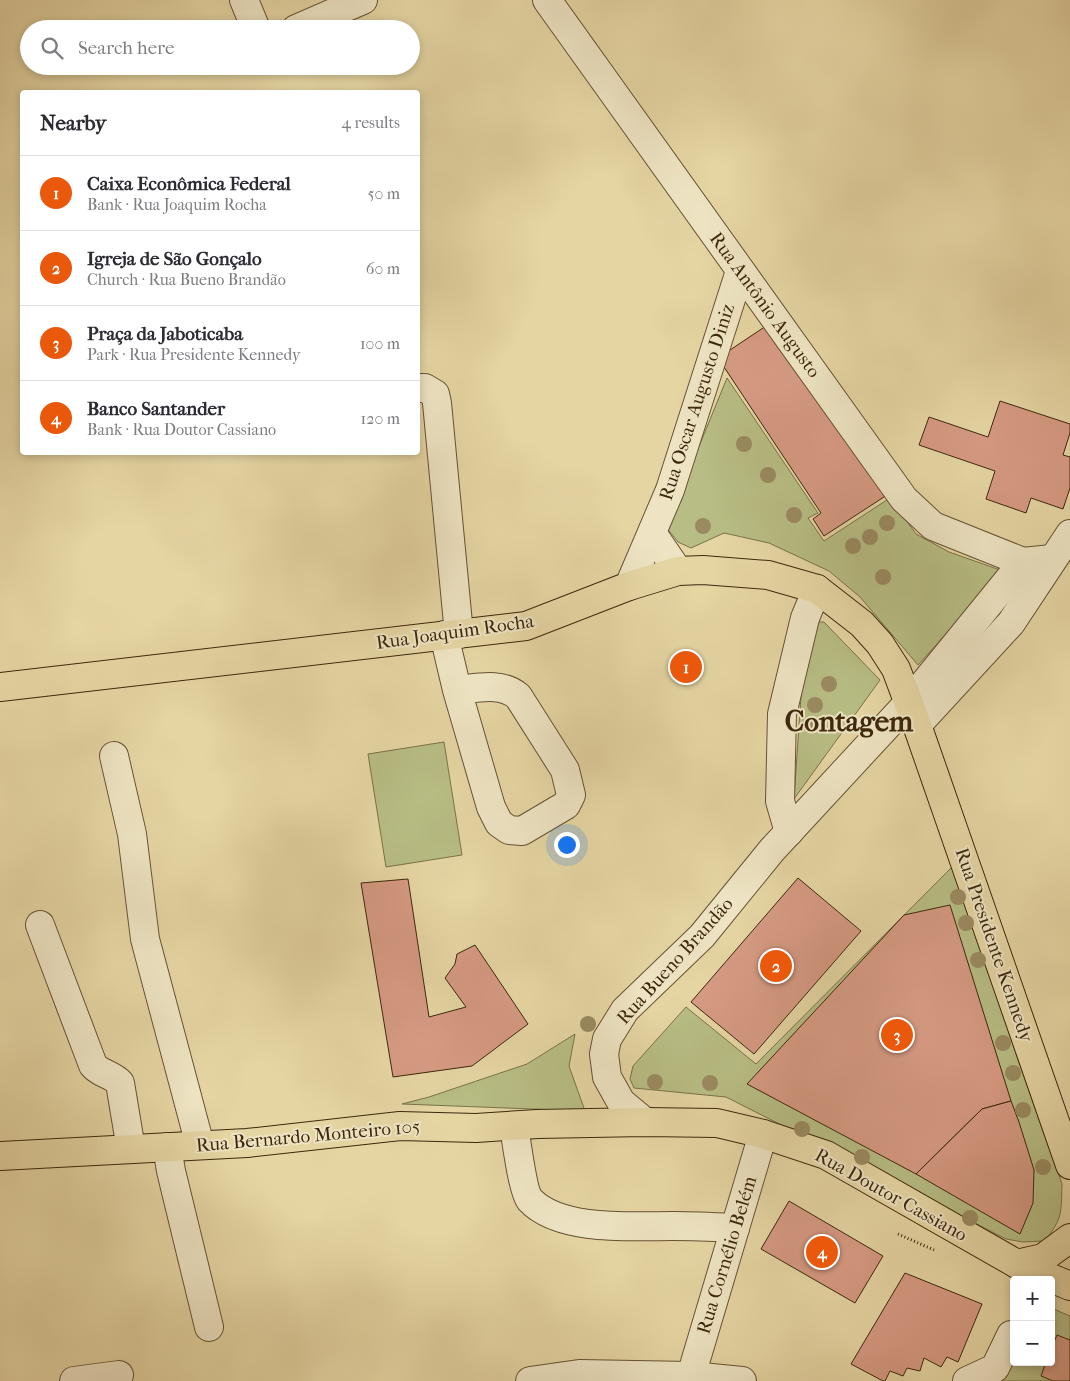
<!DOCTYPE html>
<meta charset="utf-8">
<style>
:root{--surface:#fff;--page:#f7f7f7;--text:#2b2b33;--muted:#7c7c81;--line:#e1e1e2;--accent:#ea580c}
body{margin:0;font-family:"IM FELL French Canon",serif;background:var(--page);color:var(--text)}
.controls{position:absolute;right:15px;bottom:15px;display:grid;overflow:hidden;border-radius:5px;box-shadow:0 2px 8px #0003}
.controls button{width:45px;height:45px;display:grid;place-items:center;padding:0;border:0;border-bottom:1px solid var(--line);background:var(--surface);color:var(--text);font:25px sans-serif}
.you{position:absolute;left:566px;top:844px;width:18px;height:18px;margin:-12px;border:4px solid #fff;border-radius:50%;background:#1a73e8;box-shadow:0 0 0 8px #1a73e833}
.badge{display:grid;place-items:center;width:32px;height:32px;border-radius:50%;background:var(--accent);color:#fff;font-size:16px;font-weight:700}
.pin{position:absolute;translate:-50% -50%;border:2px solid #fff;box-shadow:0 1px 5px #0006}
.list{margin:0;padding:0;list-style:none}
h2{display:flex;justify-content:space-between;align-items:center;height:65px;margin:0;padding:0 20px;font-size:21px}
h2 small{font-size:16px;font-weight:400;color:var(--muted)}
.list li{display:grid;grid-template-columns:32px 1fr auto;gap:15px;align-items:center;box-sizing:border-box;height:75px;padding:0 20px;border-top:1px solid var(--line)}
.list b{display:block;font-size:19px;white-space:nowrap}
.list p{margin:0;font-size:16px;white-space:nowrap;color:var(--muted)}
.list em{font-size:16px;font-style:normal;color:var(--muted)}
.icon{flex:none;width:28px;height:28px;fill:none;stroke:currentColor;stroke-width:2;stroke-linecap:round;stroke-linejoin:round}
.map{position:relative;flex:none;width:1070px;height:1381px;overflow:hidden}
.search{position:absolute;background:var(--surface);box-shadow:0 2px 8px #0003;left:20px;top:20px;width:400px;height:55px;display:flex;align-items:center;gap:12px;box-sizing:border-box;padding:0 18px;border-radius:28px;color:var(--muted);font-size:19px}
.panel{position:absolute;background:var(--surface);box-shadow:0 2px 8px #0003;left:20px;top:90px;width:400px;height:365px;border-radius:5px}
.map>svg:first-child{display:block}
.green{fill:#b7bd84;stroke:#7a7248}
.building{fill:#d69a83;stroke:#3d270c}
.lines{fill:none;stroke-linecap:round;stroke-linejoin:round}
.minor-casing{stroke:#675232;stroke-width:30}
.major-casing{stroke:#3d270c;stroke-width:30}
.path{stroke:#3d270c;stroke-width:3;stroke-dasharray:1 2.5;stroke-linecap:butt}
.minor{stroke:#eee4c3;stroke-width:28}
.major{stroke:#e5d5a3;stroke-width:28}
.tree{fill:#9a8a60}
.labels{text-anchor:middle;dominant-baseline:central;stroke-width:4;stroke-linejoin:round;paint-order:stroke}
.street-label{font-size:19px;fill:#3d270c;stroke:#eee4c3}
.town-label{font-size:29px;font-weight:bold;fill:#3d270c;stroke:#eee4c3}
</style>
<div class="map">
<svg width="1070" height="1381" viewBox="0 0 1070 1381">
<rect width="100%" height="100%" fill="#e5d5a3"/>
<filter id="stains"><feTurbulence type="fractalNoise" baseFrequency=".004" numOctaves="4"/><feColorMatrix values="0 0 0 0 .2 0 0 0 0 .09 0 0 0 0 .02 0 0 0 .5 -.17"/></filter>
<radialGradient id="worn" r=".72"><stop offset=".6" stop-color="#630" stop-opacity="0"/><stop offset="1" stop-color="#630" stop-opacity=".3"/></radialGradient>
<g class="green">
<polygon points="727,378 818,513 808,518 824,541 890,498 916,534 949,552 1003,571 918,665 860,597 829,571 769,543 724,533 691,548 678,542 666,527"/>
<polygon points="817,622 824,622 880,680 794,799 801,696 813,628"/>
<polygon points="444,742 462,855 386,867 368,754"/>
<path d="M953 866 1062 1184C1061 1214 1063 1217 1045 1241L1023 1242 1006 1239 726 1097 634 1088 630 1079 633 1066 686 1007 756 1064Z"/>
<polygon points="575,1034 569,1066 585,1111 402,1104 429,1097 527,1064"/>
<polygon points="1051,1308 1070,1316 1070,1381 975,1381 1014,1344 1014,1362 1051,1362"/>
</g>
<g class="building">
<polygon points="772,322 887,495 824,536 813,519 821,513 718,358"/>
<polygon points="1000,401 1070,424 1070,433 1063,455 1070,457 1070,488 1063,509 1031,498 1026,513 986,499 995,471 919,445 929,417 988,437"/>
<polygon points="798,878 861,931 754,1054 691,1002"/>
<polygon points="408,879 429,1017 466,1007 445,978 455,964 457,954 475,945 528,1024 472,1066 393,1077 361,883"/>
<polygon points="950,905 1011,1101 982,1109 916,1174 747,1084 904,915"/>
<polygon points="1011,1101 1019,1122 1034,1170 1033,1203 1020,1234 916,1174 982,1109"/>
<polygon points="789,1201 883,1256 855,1303 761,1249"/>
<polygon points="905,1273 982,1304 958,1362 947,1357 941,1367 924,1358 920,1371 907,1368 903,1376 890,1371 885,1381 883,1381 851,1364"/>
<polygon points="1057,1335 1070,1340 1070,1381 1053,1381 1041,1376 1046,1362 1051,1362 1051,1349"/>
</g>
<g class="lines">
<defs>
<g id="minor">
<polyline points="244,0 256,29"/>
<polyline points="547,0 904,499 933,526 1023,562"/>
<polyline points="296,29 363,0"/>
<polyline points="418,388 425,388 435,394 437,403 459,634"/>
<polyline points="652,533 678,571"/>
<polyline points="629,586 670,490 740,271"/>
<path d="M444 635 457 690 491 807 499 823 509 830 522 831 566 805 571 795 565 770 518 696C501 682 478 688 457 690"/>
<polyline points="917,725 1011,623 1070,534"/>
<polyline points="114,756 132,834 145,939 200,1145"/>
<polyline points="789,832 780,801 782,714 805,618 817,589"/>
<path d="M40 925 93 1065C100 1074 112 1074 120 1083L131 1149"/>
<polyline points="645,1122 621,1102 607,1077 604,1054 607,1039 625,1010 702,936 772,850 909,702 1023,562 1052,559"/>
<path d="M514 1126C516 1139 523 1192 530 1200 560 1232 634 1226 674 1226 694 1226 715 1227 735 1228"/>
<polyline points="167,1147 171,1171 209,1327"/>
<polyline points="691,1376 763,1134"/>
<polyline points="74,1381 119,1375"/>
<polyline points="530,1381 579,1374 691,1376 742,1381"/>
<polyline points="967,1381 995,1368 1011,1335"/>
</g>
<g id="major">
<polyline points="0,687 526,626 629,586 678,571 703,570 768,575 817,589 862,624 880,644 896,669 917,725 1070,1165"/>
<polyline points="0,1156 247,1143 400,1126 476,1128 537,1124 645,1122 717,1123 763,1134 826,1155 1017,1264 1070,1286"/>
<polyline points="1017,1264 1043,1258 1070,1238"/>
</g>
</defs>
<use href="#minor" class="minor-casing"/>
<use href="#major" class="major-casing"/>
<polyline class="path" points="898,1234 934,1250"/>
<use href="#minor" class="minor"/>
<use href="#major" class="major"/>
</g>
<g class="tree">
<circle cx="744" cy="444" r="8"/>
<circle cx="768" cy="475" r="8"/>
<circle cx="794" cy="515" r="8"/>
<circle cx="887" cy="523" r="8"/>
<circle cx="703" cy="526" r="8"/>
<circle cx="870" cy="537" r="8"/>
<circle cx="853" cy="546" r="8"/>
<circle cx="883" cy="577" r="8"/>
<circle cx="829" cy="684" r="8"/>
<circle cx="815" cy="705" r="8"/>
<circle cx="810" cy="724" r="8"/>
<circle cx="958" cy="897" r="8"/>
<circle cx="966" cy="923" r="8"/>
<circle cx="978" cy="960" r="8"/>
<circle cx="588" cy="1024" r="8"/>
<circle cx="1003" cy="1043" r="8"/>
<circle cx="1013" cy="1073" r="8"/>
<circle cx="655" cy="1082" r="8"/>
<circle cx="710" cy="1083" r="8"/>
<circle cx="1023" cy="1110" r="8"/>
<circle cx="802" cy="1129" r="8"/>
<circle cx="862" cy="1157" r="8"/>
<circle cx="1043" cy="1167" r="8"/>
<circle cx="970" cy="1218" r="8"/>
</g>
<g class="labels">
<g class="street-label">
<text transform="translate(765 305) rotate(54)">Rua Antônio Augusto</text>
<text transform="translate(697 402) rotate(-72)">Rua Oscar Augusto Diniz</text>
<text transform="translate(455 632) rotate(-8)">Rua Joaquim Rocha</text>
<text transform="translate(994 945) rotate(71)">Rua Presidente Kennedy</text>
<text transform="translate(675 961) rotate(-48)">Rua Bueno Brandão</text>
<text transform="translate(308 1136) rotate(-5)">Rua Bernardo Monteiro 105</text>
<text transform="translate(891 1195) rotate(29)">Rua Doutor Cassiano</text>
<text transform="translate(727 1255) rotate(-73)">Rua Cornélio Belém</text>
</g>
<g class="town-label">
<text x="849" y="722">Contagem</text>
</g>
</g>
<rect width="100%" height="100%" filter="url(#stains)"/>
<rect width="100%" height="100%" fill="url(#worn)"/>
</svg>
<div class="controls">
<button>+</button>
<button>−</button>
</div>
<div class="you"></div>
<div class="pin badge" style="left:686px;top:667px">1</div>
<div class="pin badge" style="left:776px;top:966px">2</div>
<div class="pin badge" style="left:897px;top:1035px">3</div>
<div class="pin badge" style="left:822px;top:1252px">4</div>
<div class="search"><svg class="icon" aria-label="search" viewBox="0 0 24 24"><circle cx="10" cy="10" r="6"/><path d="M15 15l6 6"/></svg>Search here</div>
<section class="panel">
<h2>Nearby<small>4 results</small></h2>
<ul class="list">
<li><span class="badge">1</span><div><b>Caixa Econômica Federal</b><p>Bank · Rua Joaquim Rocha</p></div><em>50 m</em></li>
<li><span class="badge">2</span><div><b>Igreja de São Gonçalo</b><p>Church · Rua Bueno Brandão</p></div><em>60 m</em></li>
<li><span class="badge">3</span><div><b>Praça da Jaboticaba</b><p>Park · Rua Presidente Kennedy</p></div><em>100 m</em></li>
<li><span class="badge">4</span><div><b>Banco Santander</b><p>Bank · Rua Doutor Cassiano</p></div><em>120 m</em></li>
</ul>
</section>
</div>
